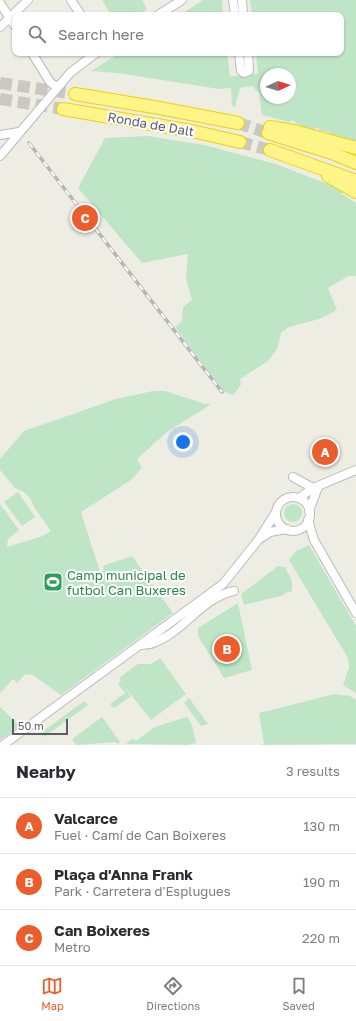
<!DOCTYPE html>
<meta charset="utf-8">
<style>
:root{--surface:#fff;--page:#f7f7f7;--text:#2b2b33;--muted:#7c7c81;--line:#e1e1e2;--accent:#eb5d2b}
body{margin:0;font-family:"Golos Text",sans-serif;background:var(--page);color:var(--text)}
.compass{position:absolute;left:260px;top:68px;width:36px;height:36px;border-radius:50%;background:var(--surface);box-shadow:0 1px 3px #0004;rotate:86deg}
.scale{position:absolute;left:12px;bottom:10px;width:56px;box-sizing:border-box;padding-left:4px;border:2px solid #5b5d64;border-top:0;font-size:11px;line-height:14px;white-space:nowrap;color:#5b5d64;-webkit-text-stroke:3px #fff;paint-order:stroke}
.you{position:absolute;left:183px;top:442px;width:14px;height:14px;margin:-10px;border:3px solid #fff;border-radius:50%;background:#1a73e8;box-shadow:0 0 0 6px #1a73e833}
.badge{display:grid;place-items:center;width:26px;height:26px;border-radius:50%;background:var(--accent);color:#fff;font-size:13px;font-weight:700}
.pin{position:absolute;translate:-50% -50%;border:2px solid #fff;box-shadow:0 1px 4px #0006}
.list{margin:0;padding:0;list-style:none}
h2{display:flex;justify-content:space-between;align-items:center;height:52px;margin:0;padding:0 16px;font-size:17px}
h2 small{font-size:13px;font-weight:400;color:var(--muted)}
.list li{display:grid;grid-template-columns:26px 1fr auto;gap:12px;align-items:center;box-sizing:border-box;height:56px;padding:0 16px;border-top:1px solid var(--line)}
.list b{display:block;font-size:15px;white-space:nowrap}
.list p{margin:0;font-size:13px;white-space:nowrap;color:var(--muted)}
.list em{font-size:13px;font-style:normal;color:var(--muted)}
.icon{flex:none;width:22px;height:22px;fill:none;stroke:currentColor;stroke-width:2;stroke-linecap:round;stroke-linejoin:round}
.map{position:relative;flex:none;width:356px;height:745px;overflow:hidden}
.search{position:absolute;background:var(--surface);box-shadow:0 1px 3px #0004;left:12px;right:12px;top:12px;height:44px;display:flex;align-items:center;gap:10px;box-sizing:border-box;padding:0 14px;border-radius:8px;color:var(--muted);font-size:15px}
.sheet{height:220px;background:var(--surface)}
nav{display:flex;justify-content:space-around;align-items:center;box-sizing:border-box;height:56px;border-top:1px solid var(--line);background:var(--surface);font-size:11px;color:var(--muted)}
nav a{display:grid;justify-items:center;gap:2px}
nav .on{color:var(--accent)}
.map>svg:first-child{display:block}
.green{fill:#bee6c6;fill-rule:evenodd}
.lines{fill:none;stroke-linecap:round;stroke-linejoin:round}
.highway-tunnel{stroke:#c9c9c3;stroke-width:12;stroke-dasharray:12 6;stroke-linecap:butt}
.minor-casing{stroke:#babbc2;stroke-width:10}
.highway-casing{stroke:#f0d100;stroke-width:14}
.minor{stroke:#fff;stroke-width:8}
.highway{stroke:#fef589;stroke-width:12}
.rail-casing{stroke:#b6b6b7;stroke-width:3.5}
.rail{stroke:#fff;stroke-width:2;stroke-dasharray:6;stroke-linecap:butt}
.labels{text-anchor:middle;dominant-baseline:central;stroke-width:4;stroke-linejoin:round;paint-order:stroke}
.street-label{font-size:13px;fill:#5b5d64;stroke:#fff}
.leisure-label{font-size:13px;fill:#27864d;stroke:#fff;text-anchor:start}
</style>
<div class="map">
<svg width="356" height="745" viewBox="0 0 356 745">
<rect width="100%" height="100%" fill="#eeede3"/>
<g class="green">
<polygon points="102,0 142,0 147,9 138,15 111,15"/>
<polygon points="203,0 222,0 223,15 180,15"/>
<path d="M250 0H356V143L329 135V132L320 131 318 128C311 131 296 124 292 120L290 122 262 115 259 93 252 86 240 88 235 107 232 106 231 88 219 89 117 73 91 71 120 53H227L230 76H249L258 73 256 53H341V15H252ZM266 74H290V98H266Z"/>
<polygon points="148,136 204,145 276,164 343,190 342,194 356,203 356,276 348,276 328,288 337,310 319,319 289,327 281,333 277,349 268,361 240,379 241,385 233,395 223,391 175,327 182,321 183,307 192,300 186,279 188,254 142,263 78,188 105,138"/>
<polygon points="153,391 165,391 206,404 208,403 210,405 167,432 137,459 142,468 131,480 81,512 100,572 104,570 103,566 132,556 173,613 61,695 33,675 25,674 17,683 13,679 0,693 0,504 19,530 8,539 7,547 43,536 51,531 34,507 30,498 24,492 15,488 0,470 0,459 24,431 116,399"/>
<polygon points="18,492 35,517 22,526 4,502"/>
<circle cx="293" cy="513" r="9"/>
<polygon points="309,545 356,626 356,693 343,685 349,668 348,658 289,560 296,551"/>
<polygon points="278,566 285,567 292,581 292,591 285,593 284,595 244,605 241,594"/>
<polygon points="238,603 252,670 224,678 198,636 198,628"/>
<polygon points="160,658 186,694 151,720 121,682 131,696 114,708 110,704 125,693 118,684 121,681 119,678 138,664 151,664"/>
<polygon points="334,694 350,696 356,700 356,744 260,745 264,744 259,713"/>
<polygon points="189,698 208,724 201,726 184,703"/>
<polygon points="84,701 88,705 44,737 41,733"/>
<polygon points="0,707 20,726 0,740"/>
<polygon points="102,717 120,742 118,744 116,742 76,745 72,739"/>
<polygon points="187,717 192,725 196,743 188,745 126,744 133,738 136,741 155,727"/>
</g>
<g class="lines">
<g class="highway-tunnel">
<polyline points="0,83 75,94"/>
<polyline points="0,99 63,109"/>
<polyline points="238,123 268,133"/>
<polyline points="240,142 270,150"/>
</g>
<defs>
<g id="minor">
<polyline points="71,0 81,15"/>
<polyline points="233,0 235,15"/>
<polyline points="242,0 243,15"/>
<polyline points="0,3 15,26"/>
<polyline points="158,15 182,0"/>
<polyline points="0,27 28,0"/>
<polyline points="32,53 50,82 55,86 60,85"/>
<polyline points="239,53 241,71 244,73 249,71 248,53"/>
<polyline points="0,135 19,132"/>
<polyline points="0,156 70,73 96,53"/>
<polyline points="293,477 313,488"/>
<circle cx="293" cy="514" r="17"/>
<polyline points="299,498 313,488 356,470"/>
<polyline points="309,511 318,487"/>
<polyline points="308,520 314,540 356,613"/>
<polyline points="261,538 270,532 287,529"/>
<path d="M141 645C145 644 150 645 153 643 183 633 202 597 234 591"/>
<polyline points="3,745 223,584 259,539 276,512"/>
</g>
<g id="highway">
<polyline points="75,94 154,107 238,123"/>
<polyline points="63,109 192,131 240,142"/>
<polyline points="270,127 294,131 356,148"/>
<polyline points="268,133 332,153 356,163"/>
<polyline points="270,150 356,181"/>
<polyline points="328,176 356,192"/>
</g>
</defs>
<use href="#minor" class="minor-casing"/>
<use href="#highway" class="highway-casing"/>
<use href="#minor" class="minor"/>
<use href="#highway" class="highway"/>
<defs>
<polyline id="rail" points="29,143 222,392"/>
</defs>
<use href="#rail" class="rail-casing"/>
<use href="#rail" class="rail"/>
</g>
<defs>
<symbol id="stadium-square" viewBox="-11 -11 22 22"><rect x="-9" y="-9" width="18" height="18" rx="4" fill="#2e9e5b" stroke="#fff"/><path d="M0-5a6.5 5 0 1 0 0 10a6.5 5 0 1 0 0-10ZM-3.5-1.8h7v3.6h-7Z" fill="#fff"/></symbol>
</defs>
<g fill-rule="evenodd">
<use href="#stadium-square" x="42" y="571" width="22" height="22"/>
</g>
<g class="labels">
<g class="street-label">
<text transform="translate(151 124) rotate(10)">Ronda de Dalt</text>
</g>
<g class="leisure-label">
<text x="67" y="575">Camp municipal de<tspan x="67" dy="15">futbol Can Buxeres</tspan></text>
</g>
</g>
</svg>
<svg class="compass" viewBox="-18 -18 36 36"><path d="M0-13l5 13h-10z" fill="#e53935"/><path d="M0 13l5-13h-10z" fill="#7c7c81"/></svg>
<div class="scale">50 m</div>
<div class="you"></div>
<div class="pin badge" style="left:325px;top:452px">A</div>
<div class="pin badge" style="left:227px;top:649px">B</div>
<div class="pin badge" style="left:85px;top:218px">C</div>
<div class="search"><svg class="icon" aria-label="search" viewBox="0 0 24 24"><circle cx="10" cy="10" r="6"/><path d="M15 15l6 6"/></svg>Search here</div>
</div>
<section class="sheet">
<h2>Nearby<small>3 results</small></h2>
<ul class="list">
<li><span class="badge">A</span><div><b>Valcarce</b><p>Fuel · Camí de Can Boixeres</p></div><em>130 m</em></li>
<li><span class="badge">B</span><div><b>Plaça d'Anna Frank</b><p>Park · Carretera d'Esplugues</p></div><em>190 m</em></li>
<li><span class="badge">C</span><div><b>Can Boixeres</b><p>Metro</p></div><em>220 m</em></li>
</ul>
</section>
<nav>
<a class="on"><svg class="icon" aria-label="map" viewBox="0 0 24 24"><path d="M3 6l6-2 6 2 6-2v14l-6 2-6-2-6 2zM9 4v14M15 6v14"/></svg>Map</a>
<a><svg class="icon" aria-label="directions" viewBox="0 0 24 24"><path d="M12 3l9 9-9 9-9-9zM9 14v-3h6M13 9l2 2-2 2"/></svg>Directions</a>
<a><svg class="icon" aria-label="saved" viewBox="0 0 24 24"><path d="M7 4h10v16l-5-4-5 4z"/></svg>Saved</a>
</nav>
